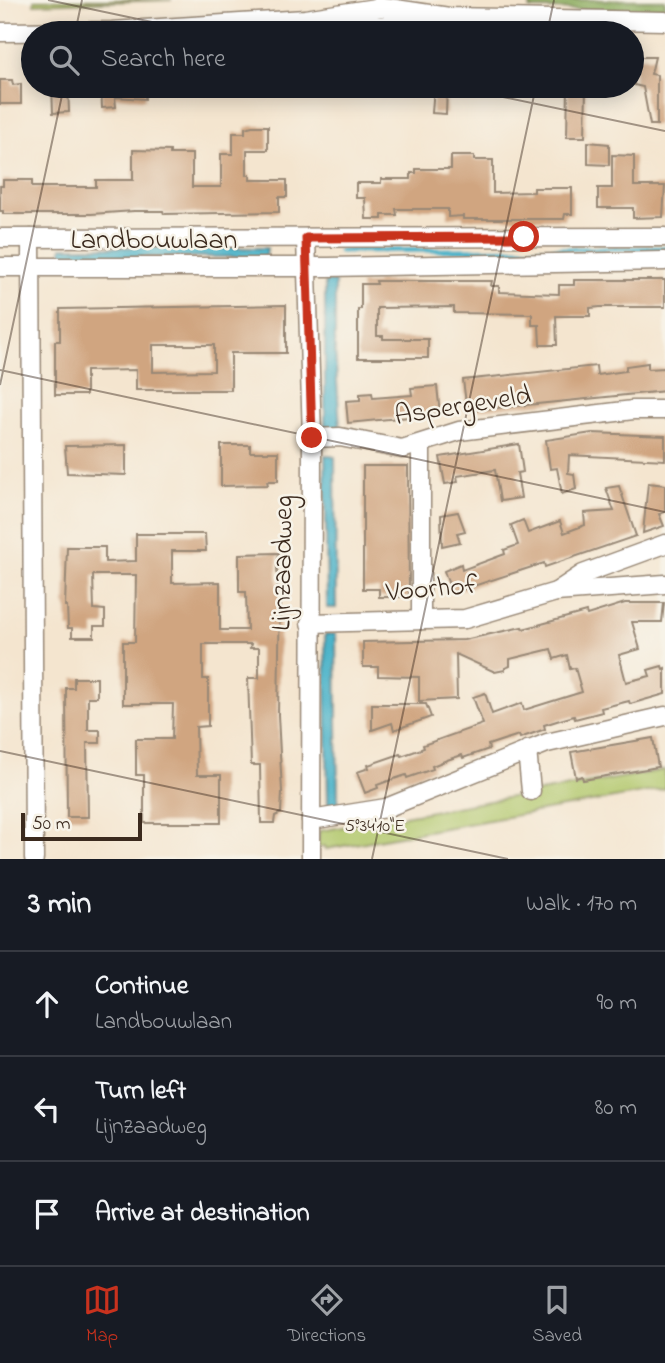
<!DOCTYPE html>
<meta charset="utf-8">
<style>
:root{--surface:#171b24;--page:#242831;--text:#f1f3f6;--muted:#9ea1a6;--line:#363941;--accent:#c8321e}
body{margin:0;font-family:"Indie Flower",sans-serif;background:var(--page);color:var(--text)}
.scale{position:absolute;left:21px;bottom:18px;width:121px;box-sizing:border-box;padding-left:7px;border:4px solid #3b2a1e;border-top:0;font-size:19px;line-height:24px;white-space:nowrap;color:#3b2a1e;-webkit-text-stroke:5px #f7f3e8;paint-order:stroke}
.stop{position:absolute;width:21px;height:21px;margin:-16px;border:5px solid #c8321e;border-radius:50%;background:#fff}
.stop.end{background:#c8321e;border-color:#fff;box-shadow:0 2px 7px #0008}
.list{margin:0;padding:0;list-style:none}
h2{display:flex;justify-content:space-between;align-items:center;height:91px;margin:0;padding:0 28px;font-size:30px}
h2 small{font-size:23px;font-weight:400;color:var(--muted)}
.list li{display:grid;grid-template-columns:46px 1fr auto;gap:21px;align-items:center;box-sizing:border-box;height:105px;padding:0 28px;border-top:2px solid var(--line)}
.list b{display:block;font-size:26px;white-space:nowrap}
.list p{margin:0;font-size:23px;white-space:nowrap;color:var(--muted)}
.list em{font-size:23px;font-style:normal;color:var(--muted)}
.icon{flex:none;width:38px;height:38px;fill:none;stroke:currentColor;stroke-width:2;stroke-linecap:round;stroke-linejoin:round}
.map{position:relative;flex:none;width:665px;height:859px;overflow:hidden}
.search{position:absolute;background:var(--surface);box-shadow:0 4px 18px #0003;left:21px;right:21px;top:21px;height:77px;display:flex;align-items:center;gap:18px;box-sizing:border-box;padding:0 24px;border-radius:38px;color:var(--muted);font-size:26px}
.sheet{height:406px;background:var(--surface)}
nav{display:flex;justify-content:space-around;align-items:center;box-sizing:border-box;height:98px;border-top:2px solid var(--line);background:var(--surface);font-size:19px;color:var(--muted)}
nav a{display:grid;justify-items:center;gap:4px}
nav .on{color:var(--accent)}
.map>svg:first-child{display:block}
.green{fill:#b1c76b;stroke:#767844;stroke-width:2}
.forest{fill:#8cac5f;stroke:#646b3e;stroke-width:2}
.water{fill:#4ab2c9;stroke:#426e74;stroke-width:2}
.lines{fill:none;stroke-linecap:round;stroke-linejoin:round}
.stream{stroke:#4ab2c9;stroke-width:5}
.building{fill:#d0a580;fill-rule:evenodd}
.minor-casing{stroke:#988876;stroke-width:21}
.minor{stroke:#fff;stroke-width:18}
.route{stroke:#c8321e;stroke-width:9}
.ticks{fill:none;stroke:#3b2a1e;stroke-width:2;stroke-opacity:0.45}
.labels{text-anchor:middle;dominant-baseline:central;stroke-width:5;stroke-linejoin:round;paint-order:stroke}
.street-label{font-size:28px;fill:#3b2a1e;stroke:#f7f3e8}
.ticks-label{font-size:18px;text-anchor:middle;fill:#3b2a1e;stroke:#f7f3e8;stroke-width:5;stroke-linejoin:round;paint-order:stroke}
</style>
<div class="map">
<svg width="665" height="859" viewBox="0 0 665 859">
<rect width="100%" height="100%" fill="#f7f3e8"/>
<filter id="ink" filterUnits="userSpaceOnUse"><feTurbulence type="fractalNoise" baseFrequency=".0143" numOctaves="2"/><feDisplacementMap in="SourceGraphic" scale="14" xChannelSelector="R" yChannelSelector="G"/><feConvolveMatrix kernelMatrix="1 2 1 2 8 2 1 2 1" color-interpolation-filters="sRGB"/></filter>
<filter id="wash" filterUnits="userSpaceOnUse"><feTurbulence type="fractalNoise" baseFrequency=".00686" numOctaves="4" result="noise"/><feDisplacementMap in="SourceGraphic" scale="28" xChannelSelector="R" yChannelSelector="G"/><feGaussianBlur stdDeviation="1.57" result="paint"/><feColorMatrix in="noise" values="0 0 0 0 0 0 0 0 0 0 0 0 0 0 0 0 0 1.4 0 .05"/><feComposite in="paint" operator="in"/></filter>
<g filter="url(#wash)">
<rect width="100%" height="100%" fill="#f4e5cf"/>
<g class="green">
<polygon points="34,0 172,0 34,4"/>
<polygon points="665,770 665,789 326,849 325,846 318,848 319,831"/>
</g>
<polygon class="forest" points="532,0 665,0 665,11 530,9"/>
<g class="water">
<polygon points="62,247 267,248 266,257 62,257"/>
<polygon points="325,281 335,282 335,351 340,427 325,428"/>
<polygon points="325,455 335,457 336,608 327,608"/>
<polygon points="325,634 336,634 338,805 328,805"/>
</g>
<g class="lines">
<polyline class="stream" points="340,251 665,248"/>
</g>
<g id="blocks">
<g class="building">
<polygon points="635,57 655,57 651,74 657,75 657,125 650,125 643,87 634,85"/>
<polygon points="0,80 12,80 13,85 21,84 21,104 0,104"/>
<polygon points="52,86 68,86 69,112 53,113"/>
<polygon points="101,86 146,86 145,99 115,97 116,107 102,108"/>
<polygon points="434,86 447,86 446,114 432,113"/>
<polygon points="568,86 586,86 585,137 567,137"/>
<polygon points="252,126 268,126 268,150 247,150 247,175 250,175 250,180 287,180 287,197 279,197 279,212 164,214 163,211 134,211 91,214 3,214 3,211 0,211 0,186 3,186 3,180 32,180 32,187 96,187 96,180 133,180 133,150 170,151 170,154 192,154 192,187 221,187 221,154 233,154 233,133 245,133 245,128"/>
<polygon points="588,142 609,144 609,165 588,164"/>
<polygon points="612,155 634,156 634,186 665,186 663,217 633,218 633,208 598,208 598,188 612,188"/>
<polygon points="451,156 474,156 474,160 493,160 493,193 534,192 534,188 572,188 572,214 565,214 564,219 463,219 463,216 448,217 448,209 396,209 397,215 382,215 382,219 366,219 365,198 356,198 356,183 381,183 381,179 411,179 411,173 416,173 416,169 451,169"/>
<polygon points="574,280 665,280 665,307 600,307 590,308 590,316 556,316 557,345 540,345 539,325 532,325 532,314 454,313 454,307 377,308 377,336 383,336 383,339 428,339 428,358 358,358 358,309 361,309 361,284 377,284 376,281 492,281 491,286 499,286 499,292 559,294 559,285 574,285"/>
<path d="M286 305V353H231V390H136V370L86 371V395H55V341H60V309ZM153 345H214V371L153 372Z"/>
<polygon points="648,363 648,369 665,368 665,391 467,411 463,380 596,366 597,375 626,371 626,366"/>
<polygon points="437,386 440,414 348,423 346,401 360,400 360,394 372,393 373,398 412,395 411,388"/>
<polygon points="592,433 665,436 665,460 569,455 568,473 574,474 576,489 562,494 557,468 550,469 546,440"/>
<polygon points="519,444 523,472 517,473 521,498 500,501 495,470 457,476 458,482 445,484 440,457"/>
<polygon points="126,445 126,475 67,473 65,446"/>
<polygon points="221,445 250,445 250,452 278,452 278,481 267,481 268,485 221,486"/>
<polygon points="363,466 408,466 409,597 379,597 379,589 363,589"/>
<polygon points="648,483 665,485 665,512 659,514 664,526 643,533"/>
<polygon points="619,486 636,536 545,567 544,563 452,593 444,571 461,564 462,570 505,554 504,550 518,545 511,525 523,520 528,533 560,521 564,533 585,525 584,513 614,511 606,488"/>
<polygon points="458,512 465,531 457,533 460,542 442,546 441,515"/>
<polygon points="136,534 205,534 206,551 172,551 172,583 220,582 220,630 247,630 246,592 239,592 239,554 279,553 277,566 278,591 280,591 278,715 282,792 281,813 275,816 274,823 261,823 260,765 251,765 248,678 259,678 259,648 250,648 251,644 203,644 203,679 208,679 208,726 196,727 197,775 221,775 221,823 144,823 144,775 136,775 136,739 172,739 173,704 123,704 123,642 135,642 136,575 93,575 94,609 105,610 105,626 94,626 94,637 72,637 72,628 68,628 67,606 65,606 67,547 105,547 105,562 136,561"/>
<polygon points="625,603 664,603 662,622 632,622 640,649 619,655 626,682 650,676 648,670 662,666 663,669 665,668 665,694 630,704 629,701 601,708 602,712 575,719 574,716 560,720 544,725 545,729 520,738 519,735 503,740 488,745 489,749 463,758 462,755 447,760 432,766 433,769 407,778 406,775 391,780 377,785 378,788 365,793 357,772 369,768 368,765 400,754 401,756 413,752 424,748 423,745 483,724 473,697 485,693 492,714 522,703 524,710 582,692 575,668 570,669 567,655 554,659 551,649 510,659 510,666 505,668 505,670 495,672 456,654 457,699 419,701 419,677 378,676 378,667 363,667 363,642 464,640 522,627 523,629 586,612 587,615"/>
<polygon points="74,678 97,678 97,697 88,697 88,730 100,730 100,743 87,743 88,817 67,817 66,688 74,688"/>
<polygon points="372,704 426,704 431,717 394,730 392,723 372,730"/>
<polygon points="653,738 658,767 583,780 582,776 576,778 571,752"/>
</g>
</g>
</g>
<g filter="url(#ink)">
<use href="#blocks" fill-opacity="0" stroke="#988876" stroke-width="2"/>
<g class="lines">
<defs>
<g id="minor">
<polyline points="332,22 379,26 426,20"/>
<polyline points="0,32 112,31 305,19 382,7 449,17 665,21"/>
<polyline points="0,238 665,237"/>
<polyline points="31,238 34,859"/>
<polyline points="306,238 312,438 311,859"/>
<polyline points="0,267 328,267 665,261"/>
<polyline points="312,438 340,437 402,449 459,431 633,410 665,410"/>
<polyline points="421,445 421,620"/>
<polyline points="556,592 583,574 665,544"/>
<polyline points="310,623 465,619 556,592 665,584"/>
<polyline points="527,750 531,791"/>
<polyline points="311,820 386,808 547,743 665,716"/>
</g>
</defs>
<use href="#minor" class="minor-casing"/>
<use href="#minor" class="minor"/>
</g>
</g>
<g class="lines" filter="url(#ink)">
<polyline class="route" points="312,438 306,238 524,237"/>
</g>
<path class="ticks" d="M48 0 204 33M75 33 82 0M547 33 554 0M451 86 665 131M0 370 665 512M0 385 64 86M0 751 508 859M372 859 536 86"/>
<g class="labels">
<g class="street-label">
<text x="154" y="241">Landbouwlaan</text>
<text transform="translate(463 407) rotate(-9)">Aspergeveld</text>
<text transform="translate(284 563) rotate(-89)">Lijnzaadweg</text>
<text transform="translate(432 590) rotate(-5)">Voorhof</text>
</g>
</g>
<g class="ticks-label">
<text x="375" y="831">5°34'10"E</text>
</g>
</svg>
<div class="scale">50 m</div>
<div class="stop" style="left:524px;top:237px"></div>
<div class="stop end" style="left:312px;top:438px"></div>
<div class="search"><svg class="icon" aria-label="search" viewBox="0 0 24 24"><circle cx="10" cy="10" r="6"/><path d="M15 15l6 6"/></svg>Search here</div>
</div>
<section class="sheet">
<h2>3 min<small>Walk · 170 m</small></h2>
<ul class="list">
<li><svg class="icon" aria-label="ahead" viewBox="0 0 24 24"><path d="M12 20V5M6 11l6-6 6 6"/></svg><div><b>Continue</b><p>Landbouwlaan</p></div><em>90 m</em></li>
<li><svg class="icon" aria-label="left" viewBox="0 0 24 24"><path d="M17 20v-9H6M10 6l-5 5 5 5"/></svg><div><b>Turn left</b><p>Lijnzaadweg</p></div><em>80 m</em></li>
<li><svg class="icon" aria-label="arrive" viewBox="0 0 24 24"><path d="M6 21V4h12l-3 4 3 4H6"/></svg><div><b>Arrive at destination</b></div></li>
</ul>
</section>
<nav>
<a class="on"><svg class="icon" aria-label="map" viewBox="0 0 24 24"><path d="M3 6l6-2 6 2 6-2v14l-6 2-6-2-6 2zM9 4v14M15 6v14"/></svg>Map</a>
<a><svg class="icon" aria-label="directions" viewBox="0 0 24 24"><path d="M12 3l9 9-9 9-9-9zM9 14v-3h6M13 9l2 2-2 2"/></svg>Directions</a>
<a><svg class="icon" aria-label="saved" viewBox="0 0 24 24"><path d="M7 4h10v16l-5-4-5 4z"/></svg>Saved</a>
</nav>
